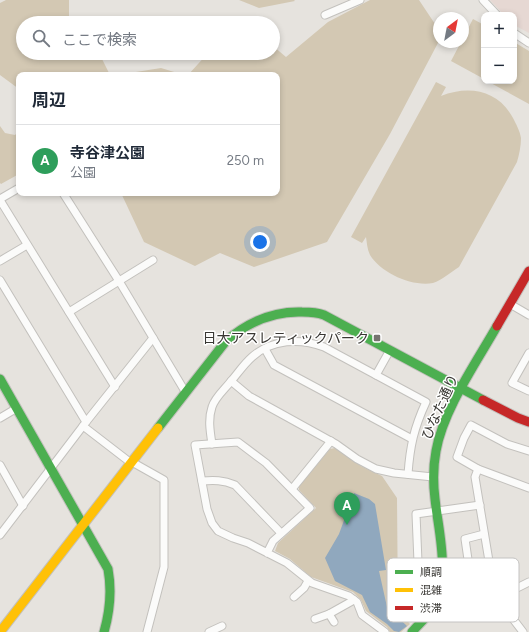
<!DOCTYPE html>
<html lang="ja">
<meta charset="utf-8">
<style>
:root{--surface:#fff;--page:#f6f6f7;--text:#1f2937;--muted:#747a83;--line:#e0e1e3;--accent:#db2777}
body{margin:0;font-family:Figtree,"Noto Sans JP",sans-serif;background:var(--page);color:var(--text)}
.controls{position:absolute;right:12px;top:12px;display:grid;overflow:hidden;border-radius:8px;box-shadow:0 2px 6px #0003}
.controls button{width:36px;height:36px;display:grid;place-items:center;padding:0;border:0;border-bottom:1px solid var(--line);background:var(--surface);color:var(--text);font:20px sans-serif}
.compass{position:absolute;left:433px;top:12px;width:36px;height:36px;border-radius:50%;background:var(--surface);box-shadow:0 2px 6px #0003;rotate:32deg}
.you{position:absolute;left:260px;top:242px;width:14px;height:14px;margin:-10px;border:3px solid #fff;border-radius:50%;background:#1a73e8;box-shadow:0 0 0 6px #1a73e833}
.badge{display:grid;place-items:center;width:26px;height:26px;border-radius:50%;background:var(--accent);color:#fff;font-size:13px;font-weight:700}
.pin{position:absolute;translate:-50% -33px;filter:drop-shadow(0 1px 2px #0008)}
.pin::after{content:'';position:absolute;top:21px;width:14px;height:12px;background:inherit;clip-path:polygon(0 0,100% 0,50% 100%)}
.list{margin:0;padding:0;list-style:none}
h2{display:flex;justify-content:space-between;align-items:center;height:52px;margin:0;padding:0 16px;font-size:17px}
h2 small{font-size:13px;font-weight:400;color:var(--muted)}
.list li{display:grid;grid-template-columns:26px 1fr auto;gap:12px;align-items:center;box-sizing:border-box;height:72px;padding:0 16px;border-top:1px solid var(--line)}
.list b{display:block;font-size:15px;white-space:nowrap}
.list p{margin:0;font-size:13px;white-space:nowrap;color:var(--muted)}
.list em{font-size:13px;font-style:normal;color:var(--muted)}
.icon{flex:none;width:22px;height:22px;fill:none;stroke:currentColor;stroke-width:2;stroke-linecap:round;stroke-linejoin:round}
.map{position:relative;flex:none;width:529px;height:632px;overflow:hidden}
.search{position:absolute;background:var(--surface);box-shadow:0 2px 6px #0003;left:16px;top:16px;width:264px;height:44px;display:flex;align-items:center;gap:10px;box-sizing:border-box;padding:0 14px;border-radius:22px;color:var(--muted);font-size:15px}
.panel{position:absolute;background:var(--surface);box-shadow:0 2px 6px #0003;left:16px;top:72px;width:264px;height:124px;border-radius:8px}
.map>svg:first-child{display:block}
.education{fill:#e6d8d3}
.green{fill:#d3c8b3}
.water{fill:#90a8be}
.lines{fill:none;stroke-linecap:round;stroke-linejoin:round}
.street-casing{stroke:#c3c1bd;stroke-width:9}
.fast-casing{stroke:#c3c1bd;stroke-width:11}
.slow-casing{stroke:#c3c1bd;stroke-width:11}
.jam-casing{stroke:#c3c1bd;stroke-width:11}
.street{stroke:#fbfbfa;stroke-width:7}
.fast{stroke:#4caf50;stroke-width:9}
.slow{stroke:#ffc107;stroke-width:9}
.jam{stroke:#c62828;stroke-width:9}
.poi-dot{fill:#76736f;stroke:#fff;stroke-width:1.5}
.labels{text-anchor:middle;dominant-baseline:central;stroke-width:3;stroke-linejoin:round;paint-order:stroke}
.poi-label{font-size:14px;fill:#393733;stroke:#fff;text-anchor:end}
.street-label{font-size:14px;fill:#393733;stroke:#fff}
.key{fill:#fff;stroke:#c4c3c2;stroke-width:1}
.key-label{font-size:11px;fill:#393733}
</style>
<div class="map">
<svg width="529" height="632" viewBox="0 0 529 632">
<rect width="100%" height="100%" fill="#e6e3de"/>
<polygon class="education" points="490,0 529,0 529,33 514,25 514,15 504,15"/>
<g class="green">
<polygon points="6,0 69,0 69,22 71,23 23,23 23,53 99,53 110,75 19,75 19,89 0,75 0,3"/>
<polygon points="239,0 294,0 295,1 259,8"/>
<polygon points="370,0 419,0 439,30 439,41 390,134 327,242 254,267 220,253 195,266 144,242 121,193 277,193 277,75 188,75 208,53 273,53 273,46 286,57 328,22"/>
<polygon points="473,19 484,25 484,79 451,61 461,42 463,42 463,38"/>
<polygon points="514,42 529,51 529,104 487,81 514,81"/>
<polygon points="161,68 184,75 117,75"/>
<path d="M436 82 446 87 441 96C469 85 498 90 513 118 516 124 520 131 521 138 521 146 519 155 517 162L459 267C451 272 442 280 433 283 412 287 381 273 370 255 367 249 367 243 366 237L362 243 351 237Z"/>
<polygon points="0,126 5,133 15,135 19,131 19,174 1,184 0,183"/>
<polygon points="335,448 361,466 382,476 397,498 398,611 410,624 401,632 390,632 387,627 366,611 361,600 353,592 311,577 290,559 275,551 278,543 316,508 299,490 299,486 330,449"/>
</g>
<polygon class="water" points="354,493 369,499 375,504 386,570 379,571 387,607 407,626 399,632 394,631 387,624 370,612 362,595 335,581 325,558 339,534"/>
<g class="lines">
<defs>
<g id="street">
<polyline points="483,0 497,15"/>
<polyline points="325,15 360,0"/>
<polyline points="514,33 529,43"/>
<polyline points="63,193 119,281 186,393"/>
<polyline points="0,199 19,188"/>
<polyline points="0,200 115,387"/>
<polyline points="0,261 27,245"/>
<polyline points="0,280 86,422"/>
<polyline points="510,304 529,315"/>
<polyline points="69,312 153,260"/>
<polyline points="265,349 274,365 412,439"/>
<polyline points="529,353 512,383 529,391"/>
<polyline points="376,375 390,350"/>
<polyline points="231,381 249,396 336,444 357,459 376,469 394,473 433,477"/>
<polyline points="0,418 17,408"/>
<polyline points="83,426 131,463"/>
<path d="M212 444C210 431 208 419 212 407 215 397 225 389 232 380 238 373 244 364 252 357 272 339 300 338 324 347L426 402C414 428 410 446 408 474"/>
<polyline points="529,451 507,444 471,425 464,438 457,457 478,469 529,488"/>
<polyline points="132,462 164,480 164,567 147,632"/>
<polyline points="0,465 23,506"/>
<polyline points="478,469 475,477 494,591 497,598 523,632"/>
<path d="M202 481C214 480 223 480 235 485L281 533"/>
<polyline points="292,489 331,441"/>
<polyline points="0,535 86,422 153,338"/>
<polyline points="267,553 273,541 310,508 266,463 238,442 195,445 207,509 212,523 218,531 233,538 248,543 287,563 312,583 349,596 357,602 362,615 385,632"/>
<polyline points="439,595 419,586 416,514 480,505"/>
<polyline points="294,597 304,588 308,581"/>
<polyline points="497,598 529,582"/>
<polyline points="469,603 470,573 465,539 484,534"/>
<polyline points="329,614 334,622"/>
<polyline points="315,619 329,614 354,600"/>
<polyline points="209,632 222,626"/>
</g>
<g id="fast">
<path d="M0 379 108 569C112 591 110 611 104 632"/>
<path d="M158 428 226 341C248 322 273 311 302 312 310 312 316 312 324 315L483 400"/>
<path d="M412 632C418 625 425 619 430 612 452 578 439 536 435 499 433 483 433 467 436 451 443 410 476 363 497 326"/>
</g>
<polyline id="slow" points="0,632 158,428"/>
<g id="jam">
<polyline points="497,326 529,271"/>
<polyline points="483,400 518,418 529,422"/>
</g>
</defs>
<use href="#street" class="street-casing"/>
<use href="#fast" class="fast-casing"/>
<use href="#slow" class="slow-casing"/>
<use href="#jam" class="jam-casing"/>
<use href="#street" class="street"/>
<use href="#fast" class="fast"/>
<use href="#slow" class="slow"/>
<use href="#jam" class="jam"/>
</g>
<rect class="poi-dot" x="373" y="334" width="8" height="8" rx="2"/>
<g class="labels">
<g class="poi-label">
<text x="369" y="338">日大アスレティックパーク</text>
</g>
<g class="street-label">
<text transform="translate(440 407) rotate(-66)">ひなた通り</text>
</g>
</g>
<rect x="387" y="558" width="132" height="64" rx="6" class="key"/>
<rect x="395" y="570" width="18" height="4" fill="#4caf50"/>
<rect x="395" y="588" width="18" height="4" fill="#ffc107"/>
<rect x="395" y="606" width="18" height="4" fill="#c62828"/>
<g class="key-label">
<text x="420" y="576">順調</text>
<text x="420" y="594">混雑</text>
<text x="420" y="612">渋滞</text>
</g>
</svg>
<div class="controls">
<button>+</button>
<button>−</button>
</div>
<svg class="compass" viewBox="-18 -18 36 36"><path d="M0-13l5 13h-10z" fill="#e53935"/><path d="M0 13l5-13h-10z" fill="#747a83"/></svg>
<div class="you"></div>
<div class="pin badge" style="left:347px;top:525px;background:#2e9e5b">A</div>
<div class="search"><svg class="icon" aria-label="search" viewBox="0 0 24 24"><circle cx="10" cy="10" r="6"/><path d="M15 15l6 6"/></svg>ここで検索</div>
<section class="panel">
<h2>周辺<small></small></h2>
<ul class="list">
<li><span class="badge" style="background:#2e9e5b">A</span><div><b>寺谷津公園</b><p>公園</p></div><em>250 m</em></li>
</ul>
</section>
</div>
